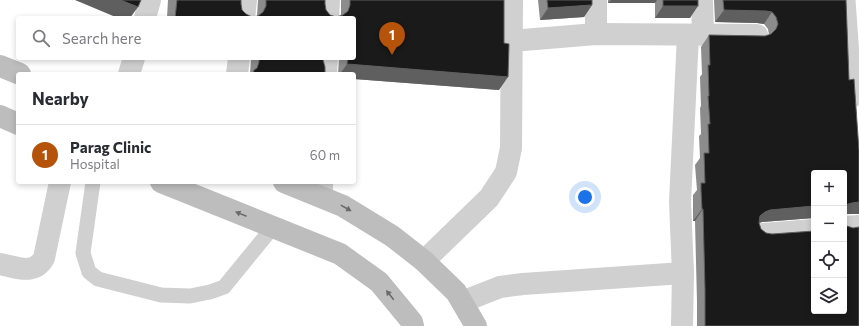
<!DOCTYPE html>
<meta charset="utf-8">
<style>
:root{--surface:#fff;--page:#f2f2f3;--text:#2b2b33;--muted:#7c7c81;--line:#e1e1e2;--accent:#b45309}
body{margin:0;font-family:Commissioner,sans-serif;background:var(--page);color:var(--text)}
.controls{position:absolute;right:12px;bottom:12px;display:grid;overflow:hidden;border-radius:4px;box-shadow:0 2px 6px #0003}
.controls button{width:36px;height:36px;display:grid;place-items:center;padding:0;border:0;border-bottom:1px solid var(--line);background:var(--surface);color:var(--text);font:20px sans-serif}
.you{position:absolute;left:585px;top:197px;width:14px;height:14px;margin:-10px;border:3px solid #fff;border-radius:50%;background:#1a73e8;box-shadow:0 0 0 6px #1a73e833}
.badge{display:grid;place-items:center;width:26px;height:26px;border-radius:50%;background:var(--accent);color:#fff;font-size:13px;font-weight:700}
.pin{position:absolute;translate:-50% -33px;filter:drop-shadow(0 1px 2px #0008)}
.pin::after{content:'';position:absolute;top:21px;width:14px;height:12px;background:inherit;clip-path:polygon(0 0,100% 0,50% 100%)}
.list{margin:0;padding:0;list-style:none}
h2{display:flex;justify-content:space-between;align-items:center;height:52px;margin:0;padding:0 16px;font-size:17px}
h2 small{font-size:13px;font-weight:400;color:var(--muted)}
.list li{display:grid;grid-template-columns:26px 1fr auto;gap:12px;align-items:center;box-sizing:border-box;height:60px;padding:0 16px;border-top:1px solid var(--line)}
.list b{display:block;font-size:15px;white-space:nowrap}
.list p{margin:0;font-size:13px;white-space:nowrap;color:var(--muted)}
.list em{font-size:13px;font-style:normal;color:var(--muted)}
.icon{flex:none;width:22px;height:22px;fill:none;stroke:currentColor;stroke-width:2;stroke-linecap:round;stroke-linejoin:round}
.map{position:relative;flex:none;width:859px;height:326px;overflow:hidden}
.search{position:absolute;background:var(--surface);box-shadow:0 2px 6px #0003;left:16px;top:16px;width:340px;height:44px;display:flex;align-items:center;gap:10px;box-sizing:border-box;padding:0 14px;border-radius:4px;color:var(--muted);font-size:15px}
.panel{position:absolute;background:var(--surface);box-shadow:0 2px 6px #0003;left:16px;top:72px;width:340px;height:112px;border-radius:4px}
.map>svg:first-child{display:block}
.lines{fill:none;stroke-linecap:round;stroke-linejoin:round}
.lane{stroke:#d0d0d0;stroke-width:15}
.street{stroke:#d0d0d0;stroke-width:22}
.secondary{stroke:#bdbdbd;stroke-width:22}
.wall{fill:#8c8c8c}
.shaded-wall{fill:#5f5f5f}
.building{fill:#1a1a1a;stroke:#5f5f5f}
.oneway{fill:#6a6a6a}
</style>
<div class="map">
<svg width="859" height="326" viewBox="0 0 859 326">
<rect width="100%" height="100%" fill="#fff"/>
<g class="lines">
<g class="lane">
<polyline points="848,0 855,99"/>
<polyline points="93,182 83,253 89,272 98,279 161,295 190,296 210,292 224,287 273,227"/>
</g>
<g class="street">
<polyline points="702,0 703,34"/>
<polyline points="145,18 150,0"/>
<polyline points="244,18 246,0"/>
<polyline points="328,18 329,0"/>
<polyline points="596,34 596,0"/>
<polyline points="511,41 596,34 757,35"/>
<polyline points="129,74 134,58"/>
<polyline points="237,74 239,58"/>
<polyline points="326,74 327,58"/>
<polyline points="322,197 322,182"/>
<polyline points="844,227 859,226"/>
<polyline points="763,234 814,230"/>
<polyline points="424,261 489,198 506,172 511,148 512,0"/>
<path d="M0 264C16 267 34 276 44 258L60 182"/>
<polyline points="462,302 500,287 523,284 683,273"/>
<polyline points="682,326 683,273 680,202 688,35"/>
</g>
<g class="secondary">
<polyline points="0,66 20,74"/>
<polyline points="0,116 18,124"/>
<polyline points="161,182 340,254 379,282 412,322 413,326"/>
<polyline points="284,182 343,206 392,236 424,261 456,292 476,326"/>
</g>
</g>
<g class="wall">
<polygon points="168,0 241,0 241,4 242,10 246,14 252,17 257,16 258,0 325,0 325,4 326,10 330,15 336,17 341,16 341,0 504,0 499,90 354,79 354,74 338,74 339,58 354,58 354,18 167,18"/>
<polygon points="538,0 592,0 592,5 584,17 540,20"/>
<polygon points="608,0 698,0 690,18 655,18 655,3 608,3"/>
<polygon points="714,0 846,0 849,80 858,214 814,173 814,218 762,222 759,223 761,229 859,326 697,326 697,302 695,221 693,221 693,195 697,190 695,165 700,158 699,136 701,134 700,108 701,106 700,77 702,74 701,47 709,35 765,36 769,35 768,29 764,24 757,23 715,22"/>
<polygon points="251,58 323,58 325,74 250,74"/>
</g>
<g class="shaded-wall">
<polygon points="75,0 120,0 138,7 130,18 118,18"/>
<polygon points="611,0 657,0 655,3 608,3"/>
<polygon points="592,5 584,17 540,20 548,8"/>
<polygon points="663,6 698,6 690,18 655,18"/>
<polygon points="724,10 766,11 772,12 764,24 757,23 715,22"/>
<polygon points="347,64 508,77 499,90 354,79 354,74 340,74"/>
<polygon points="859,202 859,214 844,214 844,206 845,205 852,203"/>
<polygon points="814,206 814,218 762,222 756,224 760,216 765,212 770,210"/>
<polygon points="702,209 703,209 695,221 693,221"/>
</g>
<g class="building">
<polygon points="120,0 141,0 138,7"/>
<polygon points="177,0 241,0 241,4 242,10 246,14 252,17 258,16 263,12 266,6 266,0 325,0 325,4 326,10 330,15 336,17 343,15 348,11 350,5 350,0 504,0 504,43 509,44 508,77 347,64 348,58 354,58 354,18 175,18"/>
<polygon points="547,0 592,0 592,5 548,8"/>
<rect x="663" y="0" width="35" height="6"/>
<polygon points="723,0 846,0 849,80 854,79 859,151 859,202 852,203 845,205 844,206 844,173 814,173 814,206 770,210 765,212 760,216 759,223 761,229 766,233 772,234 814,231 814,311 844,311 844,224 847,226 853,228 859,227 859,326 705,326 705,290 703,209 702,209 701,190 701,183 705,183 704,153 709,153 708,124 710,124 708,96 709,96 708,65 710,65 709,35 765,36 771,34 776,29 778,24 776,17 772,12 766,11 724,10"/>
<polygon points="259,58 323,58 323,60 325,67 325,74 253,74 254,70 257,68 259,62"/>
</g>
<defs><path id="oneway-solid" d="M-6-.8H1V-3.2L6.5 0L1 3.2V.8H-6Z"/></defs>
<g class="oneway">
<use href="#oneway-solid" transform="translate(346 208) rotate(29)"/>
<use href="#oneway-solid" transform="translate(241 214) rotate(-158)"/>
<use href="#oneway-solid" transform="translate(390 295) rotate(-129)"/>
</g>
</svg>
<div class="controls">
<button>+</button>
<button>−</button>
<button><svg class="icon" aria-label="locate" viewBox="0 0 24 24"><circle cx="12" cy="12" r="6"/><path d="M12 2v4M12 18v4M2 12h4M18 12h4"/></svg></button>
<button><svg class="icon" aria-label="layers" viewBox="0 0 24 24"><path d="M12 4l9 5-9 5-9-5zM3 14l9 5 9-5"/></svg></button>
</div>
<div class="you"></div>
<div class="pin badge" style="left:392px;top:55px">1</div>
<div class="search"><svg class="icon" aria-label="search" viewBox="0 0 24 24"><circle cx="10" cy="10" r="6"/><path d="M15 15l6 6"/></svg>Search here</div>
<section class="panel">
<h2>Nearby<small></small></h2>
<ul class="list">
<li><span class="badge">1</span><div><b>Parag Clinic</b><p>Hospital</p></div><em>60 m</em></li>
</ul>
</section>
</div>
